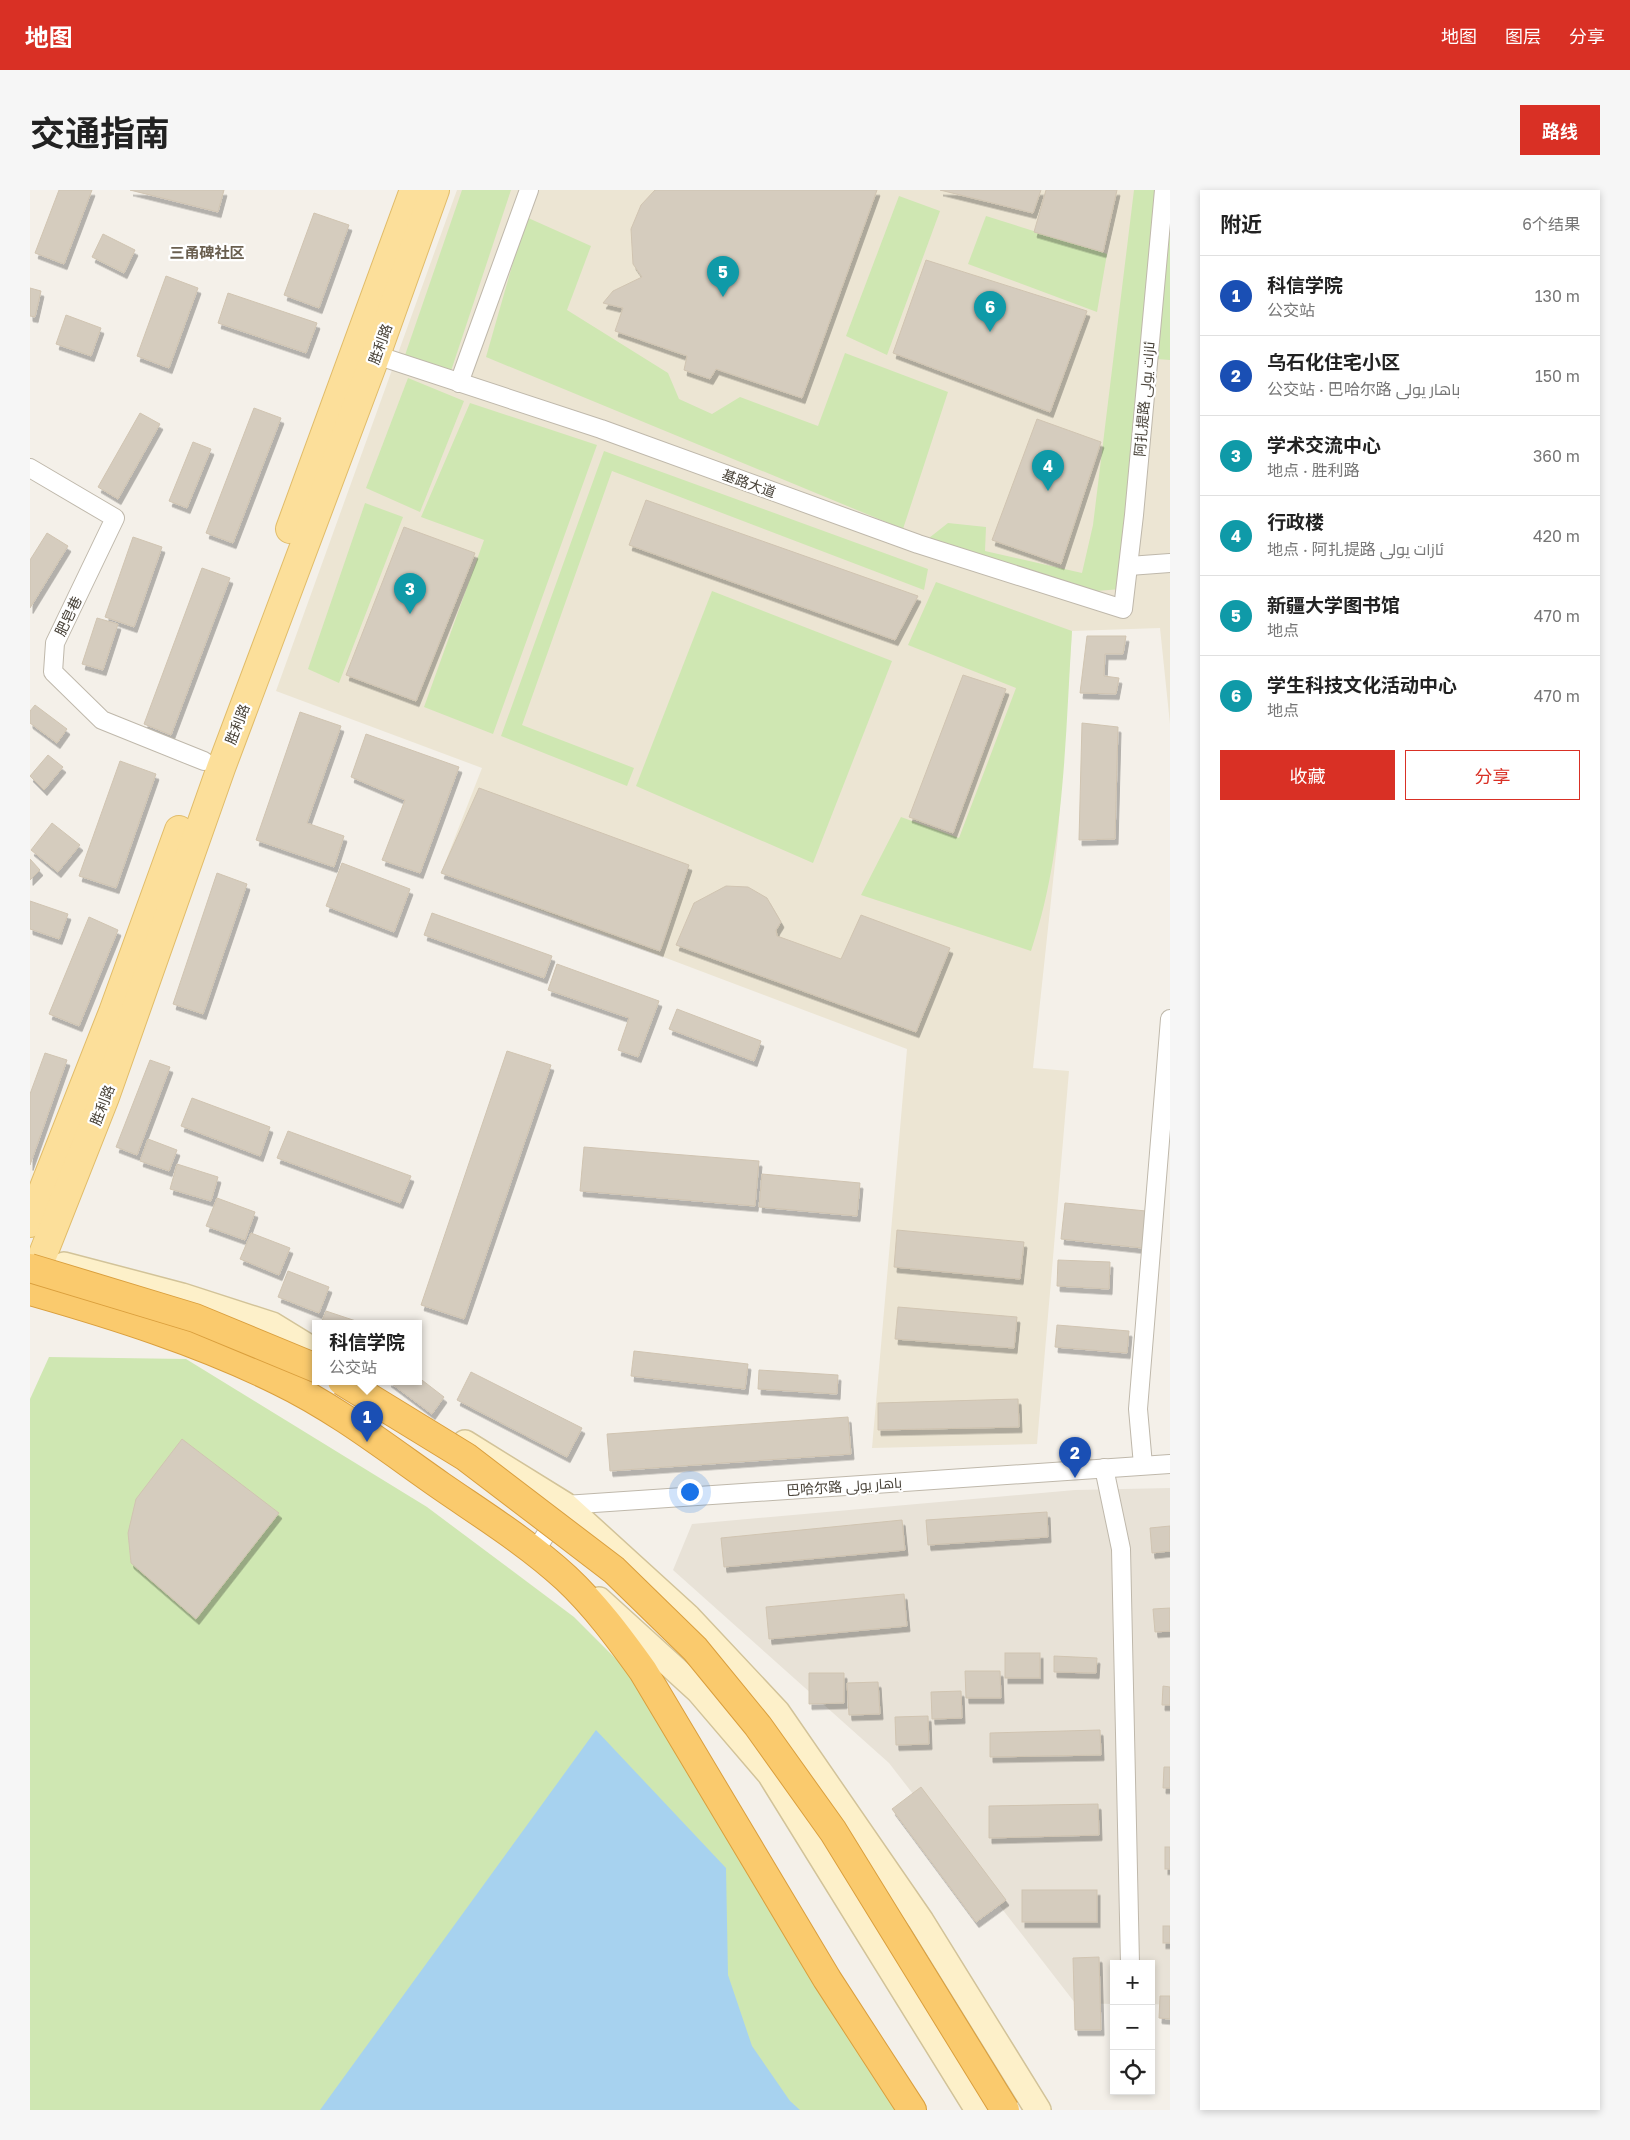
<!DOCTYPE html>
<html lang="zh">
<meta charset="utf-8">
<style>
:root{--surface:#fff;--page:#f6f6f6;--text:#222;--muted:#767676;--line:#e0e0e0;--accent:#d93025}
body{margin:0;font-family:"Golos Text",Cairo,"Noto Sans SC",sans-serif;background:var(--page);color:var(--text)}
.controls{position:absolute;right:15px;bottom:15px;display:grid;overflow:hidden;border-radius:0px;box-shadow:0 2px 8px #0003}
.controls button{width:45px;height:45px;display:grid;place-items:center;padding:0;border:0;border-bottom:1px solid var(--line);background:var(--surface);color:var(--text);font:25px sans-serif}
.you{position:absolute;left:659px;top:1301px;width:18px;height:18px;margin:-12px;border:4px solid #fff;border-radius:50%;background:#1a73e8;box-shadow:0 0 0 8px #1a73e833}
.badge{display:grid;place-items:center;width:32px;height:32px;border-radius:50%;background:var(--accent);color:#fff;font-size:16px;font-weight:700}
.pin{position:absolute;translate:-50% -41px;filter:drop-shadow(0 1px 2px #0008)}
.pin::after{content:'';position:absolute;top:26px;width:18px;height:15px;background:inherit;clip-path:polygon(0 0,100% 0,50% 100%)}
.popup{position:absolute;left:282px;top:1130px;width:110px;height:65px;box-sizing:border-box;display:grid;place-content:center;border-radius:0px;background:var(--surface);filter:drop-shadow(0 1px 4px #0005);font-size:16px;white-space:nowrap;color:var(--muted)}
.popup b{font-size:19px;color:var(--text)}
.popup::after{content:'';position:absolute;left:50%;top:100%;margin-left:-10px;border:10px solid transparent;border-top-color:var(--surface)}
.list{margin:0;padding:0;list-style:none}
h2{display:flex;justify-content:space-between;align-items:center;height:65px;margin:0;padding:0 20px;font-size:21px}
h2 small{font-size:16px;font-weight:400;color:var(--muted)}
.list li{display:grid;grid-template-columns:32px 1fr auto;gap:15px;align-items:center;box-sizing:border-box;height:80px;padding:0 20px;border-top:1px solid var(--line)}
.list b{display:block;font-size:19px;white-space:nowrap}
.list p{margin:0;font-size:16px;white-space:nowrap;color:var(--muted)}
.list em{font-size:16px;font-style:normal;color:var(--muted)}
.actions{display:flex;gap:10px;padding:15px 20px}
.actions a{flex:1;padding:11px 0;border:1px solid var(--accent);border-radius:0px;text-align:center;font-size:18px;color:var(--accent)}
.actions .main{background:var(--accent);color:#fff}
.icon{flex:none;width:28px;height:28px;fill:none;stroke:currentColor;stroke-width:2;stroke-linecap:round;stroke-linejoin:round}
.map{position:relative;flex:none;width:1140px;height:1920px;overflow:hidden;border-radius:0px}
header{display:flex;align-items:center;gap:30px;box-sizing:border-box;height:70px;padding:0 25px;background:var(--accent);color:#fff}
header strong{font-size:24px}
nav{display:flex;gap:28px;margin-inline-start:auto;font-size:18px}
.intro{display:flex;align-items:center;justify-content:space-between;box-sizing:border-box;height:120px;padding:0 30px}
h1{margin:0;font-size:35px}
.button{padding:12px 22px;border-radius:0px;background:var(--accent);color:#fff;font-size:18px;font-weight:700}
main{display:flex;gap:30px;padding:0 30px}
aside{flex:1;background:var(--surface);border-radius:0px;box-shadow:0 2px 8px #0003}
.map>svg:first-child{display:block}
.residential{fill:#e8e2d7}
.education{fill:#ece5d3}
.green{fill:#cfe7b2}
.water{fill:#a7d2ef}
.building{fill:#d5ccbe;stroke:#d0c4b1;filter:url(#shadow)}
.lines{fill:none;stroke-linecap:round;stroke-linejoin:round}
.street-casing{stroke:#bfb8ab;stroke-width:20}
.secondary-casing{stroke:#d2c399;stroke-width:28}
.primary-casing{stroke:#e1bc69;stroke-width:30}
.highway-casing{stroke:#da9f3d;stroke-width:30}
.street{stroke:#fff;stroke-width:18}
.secondary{stroke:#fdf0c9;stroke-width:25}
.primary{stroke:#fcdf9a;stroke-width:28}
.highway{stroke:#faca6d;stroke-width:28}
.highway-bridge-casing{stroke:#da9f3d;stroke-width:30;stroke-linecap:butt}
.highway-bridge{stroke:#faca6d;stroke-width:28}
.labels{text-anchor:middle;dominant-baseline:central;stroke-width:4.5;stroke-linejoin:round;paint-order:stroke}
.street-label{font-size:14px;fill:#474137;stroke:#fff}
.neighbourhood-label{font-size:15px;font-weight:bold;fill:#6a5f4f;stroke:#fff}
</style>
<header>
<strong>地图</strong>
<nav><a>地图</a><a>图层</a><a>分享</a></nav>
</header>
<div class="intro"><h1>交通指南</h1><a class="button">路线</a></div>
<main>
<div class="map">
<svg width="1140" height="1920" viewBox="0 0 1140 1920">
<defs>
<filter id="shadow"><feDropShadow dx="3" dy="5.5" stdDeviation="0" flood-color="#0004"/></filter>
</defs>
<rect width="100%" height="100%" fill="#f4f0e9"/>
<polygon class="residential" points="1140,1298 1140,1815 1121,1814 1121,1774 1084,1774 1084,1814 1045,1813 859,1573 643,1380 662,1334 1045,1300"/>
<polygon class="education" points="427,0 1140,0 1140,534 1130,438 1042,441 1028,645 1003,878 1039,881 1007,1254 842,1258 877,859 411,683 452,578 246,501"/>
<g class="green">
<polygon points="432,0 481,0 420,184 374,168"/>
<polygon points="1104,0 1134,0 1091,399 1054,402 920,361 899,348 918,333 956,337 955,361 1052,383 1063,335"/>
<polygon points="869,6 910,21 857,165 816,146"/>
<polygon points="956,26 1077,64 1067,122 938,74"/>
<polygon points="496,27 561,56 537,120 638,183 649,209 682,224 710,207 788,236 815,163 918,202 873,339 456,167"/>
<polygon points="1140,41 1140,170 1127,169"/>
<polygon points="378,188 434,211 390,322 336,298"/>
<polygon points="440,213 567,255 463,544 394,517 454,350 391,327"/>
<polygon points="574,261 898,379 894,400 582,281 492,535 604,578 597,596 471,546"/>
<polygon points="335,313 373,327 309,493 278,479"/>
<path d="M906 392 1042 441C1035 548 1035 659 1001 761L831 705 871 627 929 648 986 498 878 455Z"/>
<polygon points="682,401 862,471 783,673 606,596"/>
<polygon points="19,1167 156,1169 397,1317 544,1427 655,1538 896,1920 0,1920 0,1209"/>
</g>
<polygon class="water" points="566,1540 696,1678 698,1785 722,1856 760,1911 770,1920 290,1920"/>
<g class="building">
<polygon points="29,0 62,0 34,74 5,63"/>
<polygon points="100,0 194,0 188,22"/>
<polygon points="625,0 847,0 772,208 686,179 680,189 654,180 657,166 585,141 593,118 573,113 583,101 612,87 603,74 601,39 611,15"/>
<polygon points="910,0 1011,0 1003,23"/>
<polygon points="1016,0 1087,0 1073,62 1004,42"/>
<polygon points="284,23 319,35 289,118 254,105"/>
<polygon points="73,44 105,60 94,83 62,67"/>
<polygon points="896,70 1057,121 1020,222 863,163"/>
<polygon points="136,86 168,98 139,178 107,166"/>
<polygon points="0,98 11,101 5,127 0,126"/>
<polygon points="198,103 287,133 276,163 188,133"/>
<polygon points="36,125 71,138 61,166 26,154"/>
<polygon points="224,218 251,228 203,353 176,343"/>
<polygon points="110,223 130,234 88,309 68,297"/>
<polygon points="1007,229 1071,252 1031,374 962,350"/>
<polygon points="163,252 181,259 157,318 139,311"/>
<polygon points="616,310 888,406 865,450 599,355"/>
<polygon points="374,337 445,363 386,511 316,485"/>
<polygon points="17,343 38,356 0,418 0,370"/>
<polygon points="103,347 132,357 104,437 75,427"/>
<polygon points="172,378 200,388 141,545 114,534"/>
<polygon points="67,428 88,434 73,480 52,474"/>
<polygon points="1057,446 1096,446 1093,464 1075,464 1074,486 1089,488 1086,504 1050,503"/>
<polygon points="933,485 976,499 923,643 879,627"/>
<polygon points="5,515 37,539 27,553 0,533 0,521"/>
<polygon points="270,522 311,536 277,633 314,646 304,677 226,650"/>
<polygon points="1052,533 1088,537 1085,649 1049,650"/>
<polygon points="336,544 429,577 390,683 352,670 375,610 321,587"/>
<polygon points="18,565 33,577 14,600 0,586"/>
<polygon points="90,571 126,584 86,698 49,686"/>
<polygon points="449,598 659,675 630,761 411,683"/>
<polygon points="22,633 50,655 28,682 1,660"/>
<polygon points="0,669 10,680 0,690"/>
<polygon points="312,673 380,699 364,742 296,716"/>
<polygon points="187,683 217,694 173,824 143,814"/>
<polygon points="696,696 718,697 737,708 751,732 746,740 747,746 811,769 831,725 920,758 886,842 646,755 664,713"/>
<polygon points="0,711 38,724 29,749 0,739"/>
<polygon points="402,723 522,766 514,788 394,745"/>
<polygon points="59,727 88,740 49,836 19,824"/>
<polygon points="527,774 629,811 608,867 588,860 599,828 518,800"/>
<polygon points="647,819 731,851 724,871 639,839"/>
<polygon points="477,861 521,875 434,1129 391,1115"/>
<polygon points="15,863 37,870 0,975 0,904"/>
<polygon points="120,870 140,877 107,965 86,957"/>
<polygon points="162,908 240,937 230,966 151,936"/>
<polygon points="258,941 381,986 370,1013 247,968"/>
<polygon points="118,949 147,960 139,981 110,971"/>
<polygon points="554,957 729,971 725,1016 550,1001"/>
<polygon points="147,974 188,987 181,1011 140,999"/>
<polygon points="732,984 830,993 827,1026 729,1017"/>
<polygon points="187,1008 225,1022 215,1050 176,1036"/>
<polygon points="1035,1013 1116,1021 1112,1058 1031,1049"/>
<polygon points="867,1040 994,1052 990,1089 864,1077"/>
<polygon points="221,1043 260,1058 249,1085 210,1069"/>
<polygon points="1028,1070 1080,1072 1079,1099 1027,1096"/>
<polygon points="258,1081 299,1097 289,1123 248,1107"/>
<polygon points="868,1117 987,1127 984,1158 865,1149"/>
<polygon points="296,1121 332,1133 291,1133"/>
<polygon points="1027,1135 1099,1141 1097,1163 1025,1157"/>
<polygon points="604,1161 718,1174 715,1199 601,1186"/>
<polygon points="729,1180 808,1185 807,1204 728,1199"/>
<polygon points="441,1182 552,1238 537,1267 427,1210"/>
<polygon points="388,1187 414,1207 402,1224 358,1191 388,1191"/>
<polygon points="988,1209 989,1237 848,1240 848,1213"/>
<polygon points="818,1227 821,1264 580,1281 577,1244"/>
<polygon points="152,1249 249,1323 166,1429 101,1373 98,1343 106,1309"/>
<polygon points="1017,1322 1018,1347 898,1355 896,1330"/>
<polygon points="872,1330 875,1360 694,1377 691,1348"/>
<polygon points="1140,1336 1140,1361 1122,1363 1120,1338"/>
<polygon points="874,1404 877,1436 739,1449 736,1417"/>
<polygon points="1140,1418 1140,1441 1125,1442 1123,1419"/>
<rect x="975" y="1463" width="35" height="25"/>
<polygon points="1024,1466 1067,1468 1066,1483 1024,1482"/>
<polygon points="935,1481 970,1481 971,1508 936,1508"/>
<polygon points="779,1483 814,1483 814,1513 779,1514"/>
<polygon points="848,1492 850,1524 819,1525 817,1493"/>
<polygon points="1133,1496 1140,1497 1140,1515 1132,1515"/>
<polygon points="931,1501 932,1528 902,1529 901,1502"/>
<polygon points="898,1526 899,1554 866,1555 865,1527"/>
<polygon points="1070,1540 1071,1565 960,1567 960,1543"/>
<polygon points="1134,1577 1140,1577 1140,1598 1133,1598"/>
<polygon points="891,1597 976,1710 946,1732 862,1619"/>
<polygon points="1068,1614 1069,1645 959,1648 959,1616"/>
<rect x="1135" y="1657" width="5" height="22"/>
<rect x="992" y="1700" width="75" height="32"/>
<rect x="1133" y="1736" width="7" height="17"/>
<polygon points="1069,1767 1071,1840 1045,1840 1043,1768"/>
<polygon points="1130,1806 1140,1806 1140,1829 1129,1828"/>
</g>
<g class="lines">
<defs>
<g id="street">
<polyline points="346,165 571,239 888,354 1093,419 1104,325 1134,0"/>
<polyline points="429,193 499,0"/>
<polyline points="0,278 85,328 25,453 23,482 72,530 174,571"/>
<polyline points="1099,376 1140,373"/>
<polyline points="1113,1275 1108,1219 1140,829"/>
<polyline points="1074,1278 1091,1359 1100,1774"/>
<polyline points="509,1355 535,1315 1140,1274"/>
</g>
<g id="secondary">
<polyline points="34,1075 152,1106 242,1135 286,1162"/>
<polyline points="435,1253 535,1315 658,1427 747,1522 891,1731 1008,1920"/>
<polyline points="569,1410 669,1501 740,1584 948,1920"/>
</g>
<g id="primary">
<polyline points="260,339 384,0"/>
<polyline points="0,1033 83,822 149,640"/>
<polyline points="0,1097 75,907 191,578 346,165 405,0"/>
</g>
<path id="highway" d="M0 1101C84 1125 170 1152 249 1191 307 1219 358 1259 411 1296 453 1325 498 1353 536 1388 565 1415 590 1449 613 1481L797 1789 882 1920"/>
</defs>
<use href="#street" class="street-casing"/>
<use href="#secondary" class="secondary-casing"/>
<use href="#primary" class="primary-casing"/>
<use href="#highway" class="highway-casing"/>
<use href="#street" class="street"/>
<use href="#secondary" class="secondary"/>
<use href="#primary" class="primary"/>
<use href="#highway" class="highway"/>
<defs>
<g id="highway-bridge">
<polyline points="0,1078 165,1128 286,1178"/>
<polyline points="312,1191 436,1267 584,1380 665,1459 728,1536 803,1641 975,1920"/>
</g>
</defs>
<use href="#highway-bridge" class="highway-bridge-casing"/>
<use href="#highway-bridge" class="highway-bridge"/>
</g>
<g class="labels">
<g class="street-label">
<text transform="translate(350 154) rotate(-70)">胜利路</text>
<text transform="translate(1114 209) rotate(-85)">阿扎提路 ئازات يولى</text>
<text transform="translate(719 293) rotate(20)">基路大道</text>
<text transform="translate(38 426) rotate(-64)">肥皂巷</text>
<text transform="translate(207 534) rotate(-69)">胜利路</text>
<text transform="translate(72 915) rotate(-69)">胜利路</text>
<text transform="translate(814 1296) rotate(-4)">巴哈尔路 باھار يولى</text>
</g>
<g class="neighbourhood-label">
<text x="177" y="62">三甬碑社区</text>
</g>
</g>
</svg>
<div class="controls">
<button>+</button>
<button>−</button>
<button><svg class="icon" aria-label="locate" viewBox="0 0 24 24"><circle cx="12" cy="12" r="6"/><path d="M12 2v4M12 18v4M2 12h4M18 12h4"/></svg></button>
</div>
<div class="you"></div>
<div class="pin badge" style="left:337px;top:1252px;background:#1a4fb4">1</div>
<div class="popup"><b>科信学院</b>公交站</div>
<div class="pin badge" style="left:1045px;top:1288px;background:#1a4fb4">2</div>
<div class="pin badge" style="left:380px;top:424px;background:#0f9aa8">3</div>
<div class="pin badge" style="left:1018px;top:301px;background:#0f9aa8">4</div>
<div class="pin badge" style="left:693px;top:107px;background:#0f9aa8">5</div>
<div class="pin badge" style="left:960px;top:142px;background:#0f9aa8">6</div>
</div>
<aside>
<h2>附近<small>6个结果</small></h2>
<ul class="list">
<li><span class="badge" style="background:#1a4fb4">1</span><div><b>科信学院</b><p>公交站</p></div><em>130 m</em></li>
<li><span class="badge" style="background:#1a4fb4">2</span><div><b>乌石化住宅小区</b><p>公交站 · 巴哈尔路 باھار يولى</p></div><em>150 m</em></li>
<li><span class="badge" style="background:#0f9aa8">3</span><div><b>学术交流中心</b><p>地点 · 胜利路</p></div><em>360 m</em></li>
<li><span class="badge" style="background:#0f9aa8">4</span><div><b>行政楼</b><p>地点 · 阿扎提路 ئازات يولى</p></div><em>420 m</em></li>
<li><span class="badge" style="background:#0f9aa8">5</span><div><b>新疆大学图书馆</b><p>地点</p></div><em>470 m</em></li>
<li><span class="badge" style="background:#0f9aa8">6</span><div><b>学生科技文化活动中心</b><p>地点</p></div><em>470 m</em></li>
</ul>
<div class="actions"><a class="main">收藏</a><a>分享</a></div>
</aside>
</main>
